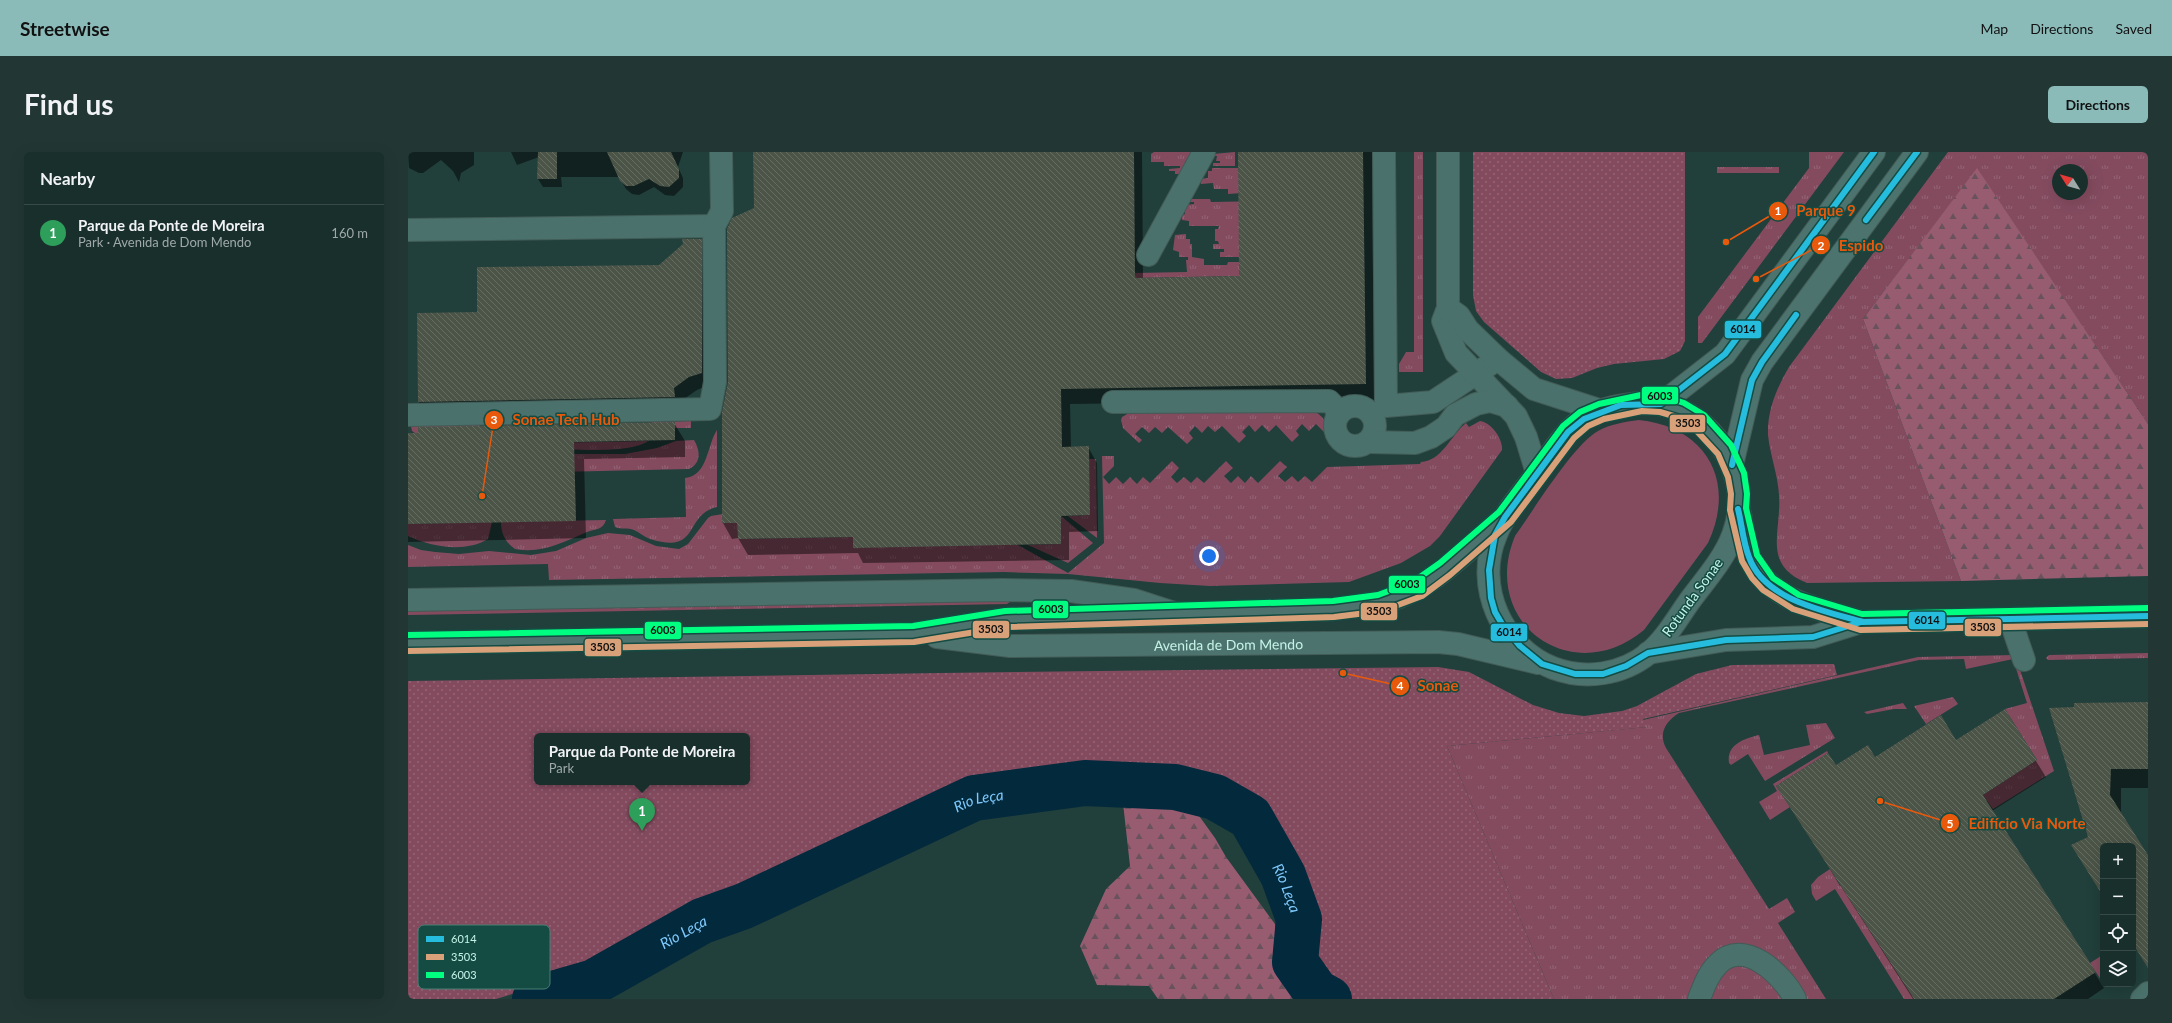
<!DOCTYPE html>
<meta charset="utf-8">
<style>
:root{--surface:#192f2c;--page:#223734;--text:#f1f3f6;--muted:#9fa9a9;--line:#374a48;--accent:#8bbbb9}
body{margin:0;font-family:Lato,sans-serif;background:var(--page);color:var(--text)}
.controls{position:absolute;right:12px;bottom:12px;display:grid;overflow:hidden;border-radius:6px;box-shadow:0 4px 16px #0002}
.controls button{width:36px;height:36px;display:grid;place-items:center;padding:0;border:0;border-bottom:1px solid var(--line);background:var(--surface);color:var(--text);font:20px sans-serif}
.compass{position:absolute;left:1644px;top:12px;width:36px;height:36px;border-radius:50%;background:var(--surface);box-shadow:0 4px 16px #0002;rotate:307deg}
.you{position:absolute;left:801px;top:404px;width:14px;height:14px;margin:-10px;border:3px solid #fff;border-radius:50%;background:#1a73e8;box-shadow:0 0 0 6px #1a73e833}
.badge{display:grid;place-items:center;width:26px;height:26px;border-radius:50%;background:var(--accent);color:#fff;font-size:13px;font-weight:700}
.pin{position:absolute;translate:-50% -33px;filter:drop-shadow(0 1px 2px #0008)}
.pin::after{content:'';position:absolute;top:21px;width:14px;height:12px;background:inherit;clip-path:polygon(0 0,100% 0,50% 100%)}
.popup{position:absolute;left:126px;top:581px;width:216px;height:52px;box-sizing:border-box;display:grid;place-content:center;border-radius:6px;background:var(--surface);filter:drop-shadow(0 1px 3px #0005);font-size:13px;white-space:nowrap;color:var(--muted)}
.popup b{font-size:15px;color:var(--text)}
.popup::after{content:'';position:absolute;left:50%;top:100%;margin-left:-8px;border:8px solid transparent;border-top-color:var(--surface)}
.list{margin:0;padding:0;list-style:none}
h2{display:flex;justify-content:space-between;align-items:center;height:52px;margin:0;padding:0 16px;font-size:17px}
h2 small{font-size:13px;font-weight:400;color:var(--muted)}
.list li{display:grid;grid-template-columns:26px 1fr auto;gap:12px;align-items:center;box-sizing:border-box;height:56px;padding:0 16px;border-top:1px solid var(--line)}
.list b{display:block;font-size:15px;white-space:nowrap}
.list p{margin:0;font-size:13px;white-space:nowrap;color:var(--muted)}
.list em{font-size:13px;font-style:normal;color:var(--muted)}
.icon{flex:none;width:22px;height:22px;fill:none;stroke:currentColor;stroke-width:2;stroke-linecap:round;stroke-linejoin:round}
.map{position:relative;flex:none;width:1740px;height:847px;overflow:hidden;border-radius:6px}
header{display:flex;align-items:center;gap:24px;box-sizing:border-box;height:56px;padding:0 20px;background:var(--accent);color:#111}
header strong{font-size:19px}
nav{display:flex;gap:22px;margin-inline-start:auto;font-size:14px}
.intro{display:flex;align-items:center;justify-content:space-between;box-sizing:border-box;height:96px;padding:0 24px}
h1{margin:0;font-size:28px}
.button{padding:10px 18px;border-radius:6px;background:var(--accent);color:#111;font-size:14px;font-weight:700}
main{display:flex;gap:24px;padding:0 24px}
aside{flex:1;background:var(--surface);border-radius:6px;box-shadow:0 4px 16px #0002}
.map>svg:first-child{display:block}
.grass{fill:url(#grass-tufts);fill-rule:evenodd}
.forest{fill:url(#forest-firs)}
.park{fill:url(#park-dots);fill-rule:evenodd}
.garden{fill:#844b5f}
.shadow{fill:#0007}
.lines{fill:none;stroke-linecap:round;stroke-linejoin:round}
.river{stroke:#03293d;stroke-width:46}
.building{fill:url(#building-back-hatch)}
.minor-casing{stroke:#425b56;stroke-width:24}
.major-casing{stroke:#425b56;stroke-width:24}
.minor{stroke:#4a716b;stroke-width:22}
.major{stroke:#4d736e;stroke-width:22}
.bus-1-casing{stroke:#144c43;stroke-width:9}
.bus-2-casing{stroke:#144c43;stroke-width:9}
.bus-3-casing{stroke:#144c43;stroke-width:9}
.bus-1{stroke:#26bcdd;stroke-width:6}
.bus-2{stroke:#d9a179;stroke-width:6}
.bus-3{stroke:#00ff80;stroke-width:6}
.labels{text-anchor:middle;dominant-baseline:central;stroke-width:3;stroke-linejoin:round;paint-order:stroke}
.street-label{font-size:14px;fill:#c5f3e8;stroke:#144c43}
.water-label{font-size:15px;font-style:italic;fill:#7ec9fc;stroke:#144c43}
.key{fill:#144c43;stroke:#497e75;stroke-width:1}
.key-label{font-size:11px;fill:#c5f3e8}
.leader{fill:none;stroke:#e8590c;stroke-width:1.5}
.callout-dot{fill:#e8590c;stroke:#144c43;stroke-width:1.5}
.mark-label{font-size:12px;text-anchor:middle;font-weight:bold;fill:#fff}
.callout-label{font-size:15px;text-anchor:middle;font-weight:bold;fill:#e8590c;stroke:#144c43;stroke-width:3;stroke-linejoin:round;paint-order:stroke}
.line-badge{stroke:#144c43;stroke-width:1.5}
.pale-badge-label{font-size:11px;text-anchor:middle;font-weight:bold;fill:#111}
</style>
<header>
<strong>Streetwise</strong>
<nav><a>Map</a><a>Directions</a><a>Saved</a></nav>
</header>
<div class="intro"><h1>Find us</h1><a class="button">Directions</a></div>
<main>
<aside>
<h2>Nearby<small></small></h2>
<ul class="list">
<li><span class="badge" style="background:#2e9e5b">1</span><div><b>Parque da Ponte de Moreira</b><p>Park · Avenida de Dom Mendo</p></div><em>160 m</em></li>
</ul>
</aside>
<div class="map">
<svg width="1740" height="847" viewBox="0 0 1740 847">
<defs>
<pattern id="grass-tufts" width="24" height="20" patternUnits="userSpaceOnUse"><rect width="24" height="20" fill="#844b5f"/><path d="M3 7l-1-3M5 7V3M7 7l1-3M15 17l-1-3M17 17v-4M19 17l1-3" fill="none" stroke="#946576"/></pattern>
<pattern id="forest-firs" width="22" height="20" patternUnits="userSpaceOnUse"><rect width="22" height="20" fill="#985c71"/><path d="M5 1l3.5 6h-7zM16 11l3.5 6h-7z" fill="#6a525c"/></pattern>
<pattern id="park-dots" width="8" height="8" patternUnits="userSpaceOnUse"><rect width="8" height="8" fill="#844b5f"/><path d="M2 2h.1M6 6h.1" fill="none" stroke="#946576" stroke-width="1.8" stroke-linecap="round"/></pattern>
<pattern id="building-back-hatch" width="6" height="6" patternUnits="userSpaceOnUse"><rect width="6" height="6" fill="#4c5448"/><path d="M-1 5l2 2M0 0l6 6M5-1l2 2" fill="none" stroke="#646d62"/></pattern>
</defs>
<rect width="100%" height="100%" fill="#213f3b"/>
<g class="grass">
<polygon points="746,0 787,0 785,9 777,9 777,17 781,22 767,22 767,19 761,19 761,17 772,16 772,14 756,14 756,10 743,10 743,2"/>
<polygon points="827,0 827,14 805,14 805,11 812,11 812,9 808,9 809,4 806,4 805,2"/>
<polygon points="1006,0 1015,0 1015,220 991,220 991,212 998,200 1006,200"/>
<polygon points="1401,0 1436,0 1294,191 1290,191 1290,165 1401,16"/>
<path d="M1540 0H1740V272L1569 17 1455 167 1553 429 1399 431C1353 412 1374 380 1371 343 1370 323 1362 303 1360 283 1359 258 1369 236 1381 215ZM1650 18H1674V42H1650Z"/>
<rect x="1309" y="15" width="62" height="6"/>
<polygon points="804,16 830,16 834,41 820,42 820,37 806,37 805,31 793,32 793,27 800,26 800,19 804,19"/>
<polygon points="781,47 802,47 803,50 859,49 831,105 812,105 812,100 816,100 816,97 805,97 805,92 811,92 810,89 807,89 807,77 810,77 811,74 781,74 781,69 774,68 774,63 777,62 777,53 786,52 786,50 781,50"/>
<polygon points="778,82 778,87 782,87 782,92 784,92 784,105 796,107 796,113 819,113 820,110 831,110 831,124 727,126 727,121 779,120 778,108 780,108 780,105 771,105 771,100 765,98 767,83"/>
<path d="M906 259C915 264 921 272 918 282L908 272 901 279 894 272 888 279 891 283 884 290 868 273 861 280 854 273 847 280 841 273 834 280 838 284 831 291 814 274 807 280 800 274 794 281 787 274 781 281 785 286 779 292 760 275 754 281 747 275 741 281 734 275 727 282 734 288 731 291 715 276 713 268 714 265 721 261Z"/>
<polygon points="283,269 283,276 248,276 244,272 244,270"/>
<path d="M1072 269C1084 271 1095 287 1094 298L1032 384 1022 394 993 411 941 430 802 434 752 431 660 422 596 420 141 428 140 412 0 415V393L13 398 27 400 51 402 81 399 123 403 148 399 178 386 200 381 222 383 248 394 271 397 280 392 300 366 303 364 315 362V371H329L330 387 445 385 610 393 660 421 696 391 694 304H706V314L695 325 701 332 708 325 715 332 722 325 729 332 735 325 742 331 764 309 771 316 763 325 769 331 776 325 783 331 789 325 796 331 818 309 825 316 816 324 823 331 830 324 837 331 843 324 850 331 872 309 879 315 870 324 877 330 884 324 890 330 897 324 904 330 919 315 1012 312 1013 310C1034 309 1043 283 1058 271L1061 275Z"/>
<polygon points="72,273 68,280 7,281 4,279 3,274"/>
<path d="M309 278V355C275 363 293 403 242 387 236 385 231 380 226 378 220 375 213 378 207 375L205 367 278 365 277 326C300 324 299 293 309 278Z"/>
<path d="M286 288C292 298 294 311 281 317L148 320 161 302H217L249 296 268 289Z"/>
<path d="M240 289C218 306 117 294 87 292Z"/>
<polygon points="681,307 688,307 689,386 660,364 682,363"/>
<polygon points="653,364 685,391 660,411 620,393 653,392"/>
<path d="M198 368C195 378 187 377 179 380 155 390 134 402 107 397 97 390 93 381 93 370Z"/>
<path d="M84 370 80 387C57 401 23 395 0 384V372Z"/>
<polygon points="603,449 599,452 0,463 0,456"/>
<polygon points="1740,501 1740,506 1640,508 1638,506 1641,503"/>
<path d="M1607 503 1646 619 1585 657 1575 643 1629 608 1597 557 1619 551 1605 507 1558 517 1556 507 1511 508 1271 561C1258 569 1250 581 1258 596L1361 757 1379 746 1387 760 1370 771 1418 847H1146L1039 594 1239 575 1235 568 1510 505Z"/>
<polygon points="1545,545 1550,552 1518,572 1506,554"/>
<polygon points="1495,551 1499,557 1486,557 1459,562 1456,560"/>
<path d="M1418 571 1427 586 1357 629 1340 602 1323 613 1321 611C1318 592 1338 586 1351 583L1356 603 1402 593 1398 573Z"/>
<polygon points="1419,599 1420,601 1368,634 1382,655 1362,668 1351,650 1369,639 1365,632"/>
<polygon points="1422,717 1432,734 1438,731 1442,748 1506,847 1496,847 1427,737 1408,749 1404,742 1403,733 1410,725"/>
<polygon points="1693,804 1695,807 1695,831 1682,811"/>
</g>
<g class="forest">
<polygon points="1569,16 1740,272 1740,424 1553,429 1455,167"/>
<polygon points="715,651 753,651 773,653 789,661 807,686 818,705 867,772 870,793 895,847 750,847 741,834 689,833 672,794 698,737 722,714"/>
</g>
<g class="park">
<polygon points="1065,0 1277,0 1277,189 1272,199 1256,207 1206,212 1189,216 1164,226 1148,227 1133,220 1076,170 1068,159 1065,143"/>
<path d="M1426 512 1429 523 1235 567 1240 575 1039 594 1146 847H939L918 823 900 815 893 803 901 741 862 671 811 636 777 622 738 620 551 640 450 687 274 764 166 823 88 847H0V529L532 521 1030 515 1061 520 1125 553 1151 561 1176 564 1214 559 1229 554 1288 522 1324 513ZM129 584H339V630H129Z"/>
</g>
<path class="garden" d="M1231 268C1298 275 1329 329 1300 391L1236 478C1164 538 1071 471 1107 384 1125 359 1165 293 1190 279 1203 272 1216 270 1231 268Z"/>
<g class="shadow">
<polygon points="0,0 66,0 66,13 53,21 51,30 45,19 33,8 15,21 11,21 1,16"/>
<polygon points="103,0 275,0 270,15 275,26 275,35 266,44 257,43 246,35 231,43 224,42 218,37 211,25 153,25 154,35 135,35 130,27 131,5 109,13"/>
<polygon points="346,0 734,0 735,127 832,125 831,0 964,0 966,248 662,252 663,296 680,295 689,311 690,379 661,380 661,408 455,411 450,401 340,403 330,386 324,387 315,371 320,230 347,56"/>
<polygon points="293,88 300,100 301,233 289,238 273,249 18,262 11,250 10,162 70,161 251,114 277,92"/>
<polygon points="266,271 277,289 277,305 176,307 178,386 0,390 0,282"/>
<polygon points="1740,551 1740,636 1713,636 1713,662 1740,705 1740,814 1725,792 1725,694 1695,694 1695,744 1681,686 1643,557"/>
<polygon points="1596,558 1638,625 1584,659 1696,836 1680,847 1505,847 1379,650 1427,615 1548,589"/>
</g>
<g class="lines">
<path class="river" id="s1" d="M127 847 186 830 294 769 336 754 566 646 677 631 767 635 807 645 842 665 875 723 891 767 887 810 908 840 921 847"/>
</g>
<g class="building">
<polygon points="130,0 149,0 149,27 129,27"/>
<polygon points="199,0 263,0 271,17 271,26 261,35 252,34 241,27 226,34 218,34 212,29"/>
<polygon points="345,0 726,0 727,126 831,124 830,0 955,0 958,232 653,237 654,295 681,294 682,363 653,364 653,392 445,396 445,385 330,387 329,371 314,371 314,260 320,230 319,77 324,66 346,56"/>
<polygon points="274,87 294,87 294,221 281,225 266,236 267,245 10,250 9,161 69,160 69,115 251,113 275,92"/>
<polygon points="267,270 267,288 166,290 168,369 0,372 0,281 10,281 10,275"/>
<polygon points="1740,550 1740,617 1703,617 1702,643 1740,703 1740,816 1725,792 1725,694 1695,694 1695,744 1663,693 1680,685 1641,556 1666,555 1666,551"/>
<polygon points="1597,557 1629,608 1575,643 1688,820 1646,847 1506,847 1368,634 1420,601 1428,613 1460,593 1467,605 1533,563 1548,588"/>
</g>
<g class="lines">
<defs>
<g id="minor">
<polyline points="976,0 978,254 1025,250 1090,207"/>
<polyline points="1040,0 1040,156 1035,169 1048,201 1108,264 1118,285 1129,321"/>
<polyline points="0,78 306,74"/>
<polyline points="740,103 796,0"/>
<polyline points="1040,156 1051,164 1060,178 1090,207 1126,237 1194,259"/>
<polyline points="705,250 921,249 932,260"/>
<circle cx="947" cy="274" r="20"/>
<polyline points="0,263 302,257 307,230 306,74 314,59 313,0"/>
<polyline points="960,290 1007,291 1023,285 1038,275 1047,263 1068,252 1082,249 1099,254"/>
<polyline points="0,448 595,438 663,439 726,448 766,461"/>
<polyline points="1602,467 1616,508"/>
<path d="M1291 847C1296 834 1300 822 1310 812 1336 785 1375 823 1387 847"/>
<polyline points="1734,847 1740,841"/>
</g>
<g id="major">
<path d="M1233 251C1246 251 1259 252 1272 258 1318 279 1343 336 1325 383 1316 407 1298 427 1283 447 1270 465 1258 487 1241 501 1214 523 1177 528 1145 516 1094 496 1066 434 1088 383 1097 360 1116 339 1131 319 1144 301 1156 280 1175 267 1191 256 1213 253 1233 251Z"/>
<polyline points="1253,252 1317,202 1466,0"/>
<polyline points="1324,313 1344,228 1354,210 1509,0"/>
<path d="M1332 362C1335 374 1337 397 1342 407 1364 451 1411 456 1453 470"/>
<path id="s2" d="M529 485 602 494 1030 490 1050 492 1130 511"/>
<path d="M0 491 506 482 597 467 926 457C941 455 957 454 972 451 1022 440 1060 397 1097 365"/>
<polyline points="1240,501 1318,488 1405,485 1453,470 1740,464"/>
</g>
</defs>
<use href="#minor" class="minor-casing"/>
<use href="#major" class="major-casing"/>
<use href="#minor" class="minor"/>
<use href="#major" class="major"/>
<defs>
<g id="bus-1">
<polyline points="1466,0 1317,202 1253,252 1213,253 1176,267 1160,280 1097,365 1087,383 1081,418 1083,446 1087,460 1094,472 1112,494 1134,512 1167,522 1195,522 1218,514 1240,501 1318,488 1405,485 1453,470 1740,464"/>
<polyline points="1458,68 1509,0"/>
<polyline points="1324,313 1344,228 1354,210 1388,163"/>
<path d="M1330 357C1334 373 1335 390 1341 405 1356 448 1417 459 1455 470"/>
</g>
<polyline id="bus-2" points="0,499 506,490 598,475 926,465 974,459 1014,444 1042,423 1103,370 1166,286 1180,274 1196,267 1234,259 1252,260 1269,265 1285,275 1310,302 1320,325 1323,342 1322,358 1334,409 1344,426 1355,438 1385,457 1452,478 1740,472"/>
<polyline id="bus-3" points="0,483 505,474 597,459 925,449 970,443 1005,430 1032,411 1091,360 1155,274 1172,260 1191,252 1233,243 1255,244 1276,251 1296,263 1323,293 1336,321 1339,342 1338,356 1349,403 1365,426 1391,443 1454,462 1740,456"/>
</defs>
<use href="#bus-1" class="bus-1-casing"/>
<use href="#bus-2" class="bus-2-casing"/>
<use href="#bus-3" class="bus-3-casing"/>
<use href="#bus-1" class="bus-1"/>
<use href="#bus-2" class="bus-2"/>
<use href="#bus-3" class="bus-3"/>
</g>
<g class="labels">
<g class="street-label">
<text transform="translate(1284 445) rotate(-54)">Rotunda Sonae</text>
<text stroke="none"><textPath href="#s2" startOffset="292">Avenida de Dom Mendo</textPath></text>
</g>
<g class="water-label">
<text stroke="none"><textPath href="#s1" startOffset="488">Rio Leça</textPath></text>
<text stroke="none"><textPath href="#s1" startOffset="848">Rio Leça</textPath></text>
<text stroke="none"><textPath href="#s1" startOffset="164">Rio Leça</textPath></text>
</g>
</g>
<rect x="10" y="773" width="132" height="64" rx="6" class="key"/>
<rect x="18" y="784" width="18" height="6" fill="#26bcdd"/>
<rect x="18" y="802" width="18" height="6" fill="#d9a179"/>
<rect x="18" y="820" width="18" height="6" fill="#00ff80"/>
<g class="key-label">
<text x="43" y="791">6014</text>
<text x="43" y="809">3503</text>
<text x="43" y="827">6003</text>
</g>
<path class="leader" d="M1318 90L1370 59M1348 127L1413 93M74 344L86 268M935 521L992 534M1472 649L1542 671"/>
<g class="callout-dot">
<circle cx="1318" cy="90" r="4"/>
<circle cx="1348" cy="127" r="4"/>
<circle cx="74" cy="344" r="4"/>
<circle cx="935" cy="521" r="4"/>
<circle cx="1472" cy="649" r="4"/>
<circle cx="1370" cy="59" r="10"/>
<circle cx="1413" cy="93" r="10"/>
<circle cx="86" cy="268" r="10"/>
<circle cx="992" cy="534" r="10"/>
<circle cx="1542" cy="671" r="10"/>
</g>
<g class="mark-label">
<text x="1370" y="63">1</text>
<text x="1413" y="98">2</text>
<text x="86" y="272">3</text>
<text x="992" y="538">4</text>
<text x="1542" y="676">5</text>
</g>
<g class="callout-label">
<text x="1418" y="64">Parque 9</text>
<text x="1453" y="99">Espido</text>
<text x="158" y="273">Sonae Tech Hub</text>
<text x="1030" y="539">Sonae</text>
<text x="1619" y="677">Edifício Via Norte</text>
</g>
<g class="line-badge">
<rect x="1316" y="168" width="38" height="19" rx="4" fill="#26bcdd"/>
<rect x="1233" y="234" width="38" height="19" rx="4" fill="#00ff80"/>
<rect x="1261" y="262" width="37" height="19" rx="4" fill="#d9a179"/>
<rect x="980" y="423" width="38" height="19" rx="4" fill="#00ff80"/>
<rect x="624" y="448" width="37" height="19" rx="4" fill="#00ff80"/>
<rect x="952" y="450" width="38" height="19" rx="4" fill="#d9a179"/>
<rect x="1500" y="459" width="38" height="19" rx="4" fill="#26bcdd"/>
<rect x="1556" y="466" width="38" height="19" rx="4" fill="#d9a179"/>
<rect x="564" y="468" width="38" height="19" rx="4" fill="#d9a179"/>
<rect x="236" y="469" width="38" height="19" rx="4" fill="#00ff80"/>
<rect x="1082" y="471" width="38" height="19" rx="4" fill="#26bcdd"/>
<rect x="176" y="486" width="38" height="19" rx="4" fill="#d9a179"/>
</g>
<g class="pale-badge-label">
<text x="1335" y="181">6014</text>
<text x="1252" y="248">6003</text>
<text x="1280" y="275">3503</text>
<text x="999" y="436">6003</text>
<text x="643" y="461">6003</text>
<text x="971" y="463">3503</text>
<text x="1519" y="472">6014</text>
<text x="1575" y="479">3503</text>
<text x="583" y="481">3503</text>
<text x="255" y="482">6003</text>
<text x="1101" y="484">6014</text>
<text x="195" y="499">3503</text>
</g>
</svg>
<div class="controls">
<button>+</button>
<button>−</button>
<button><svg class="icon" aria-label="locate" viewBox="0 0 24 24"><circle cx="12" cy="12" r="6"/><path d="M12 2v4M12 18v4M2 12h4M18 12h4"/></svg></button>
<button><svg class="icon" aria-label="layers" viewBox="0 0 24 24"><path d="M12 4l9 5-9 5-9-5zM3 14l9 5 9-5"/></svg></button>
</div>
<svg class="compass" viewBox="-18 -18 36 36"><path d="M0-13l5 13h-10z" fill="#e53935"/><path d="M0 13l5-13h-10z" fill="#9fa9a9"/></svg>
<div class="you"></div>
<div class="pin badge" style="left:234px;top:679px;background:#2e9e5b">1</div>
<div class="popup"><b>Parque da Ponte de Moreira</b>Park</div>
</div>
</main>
